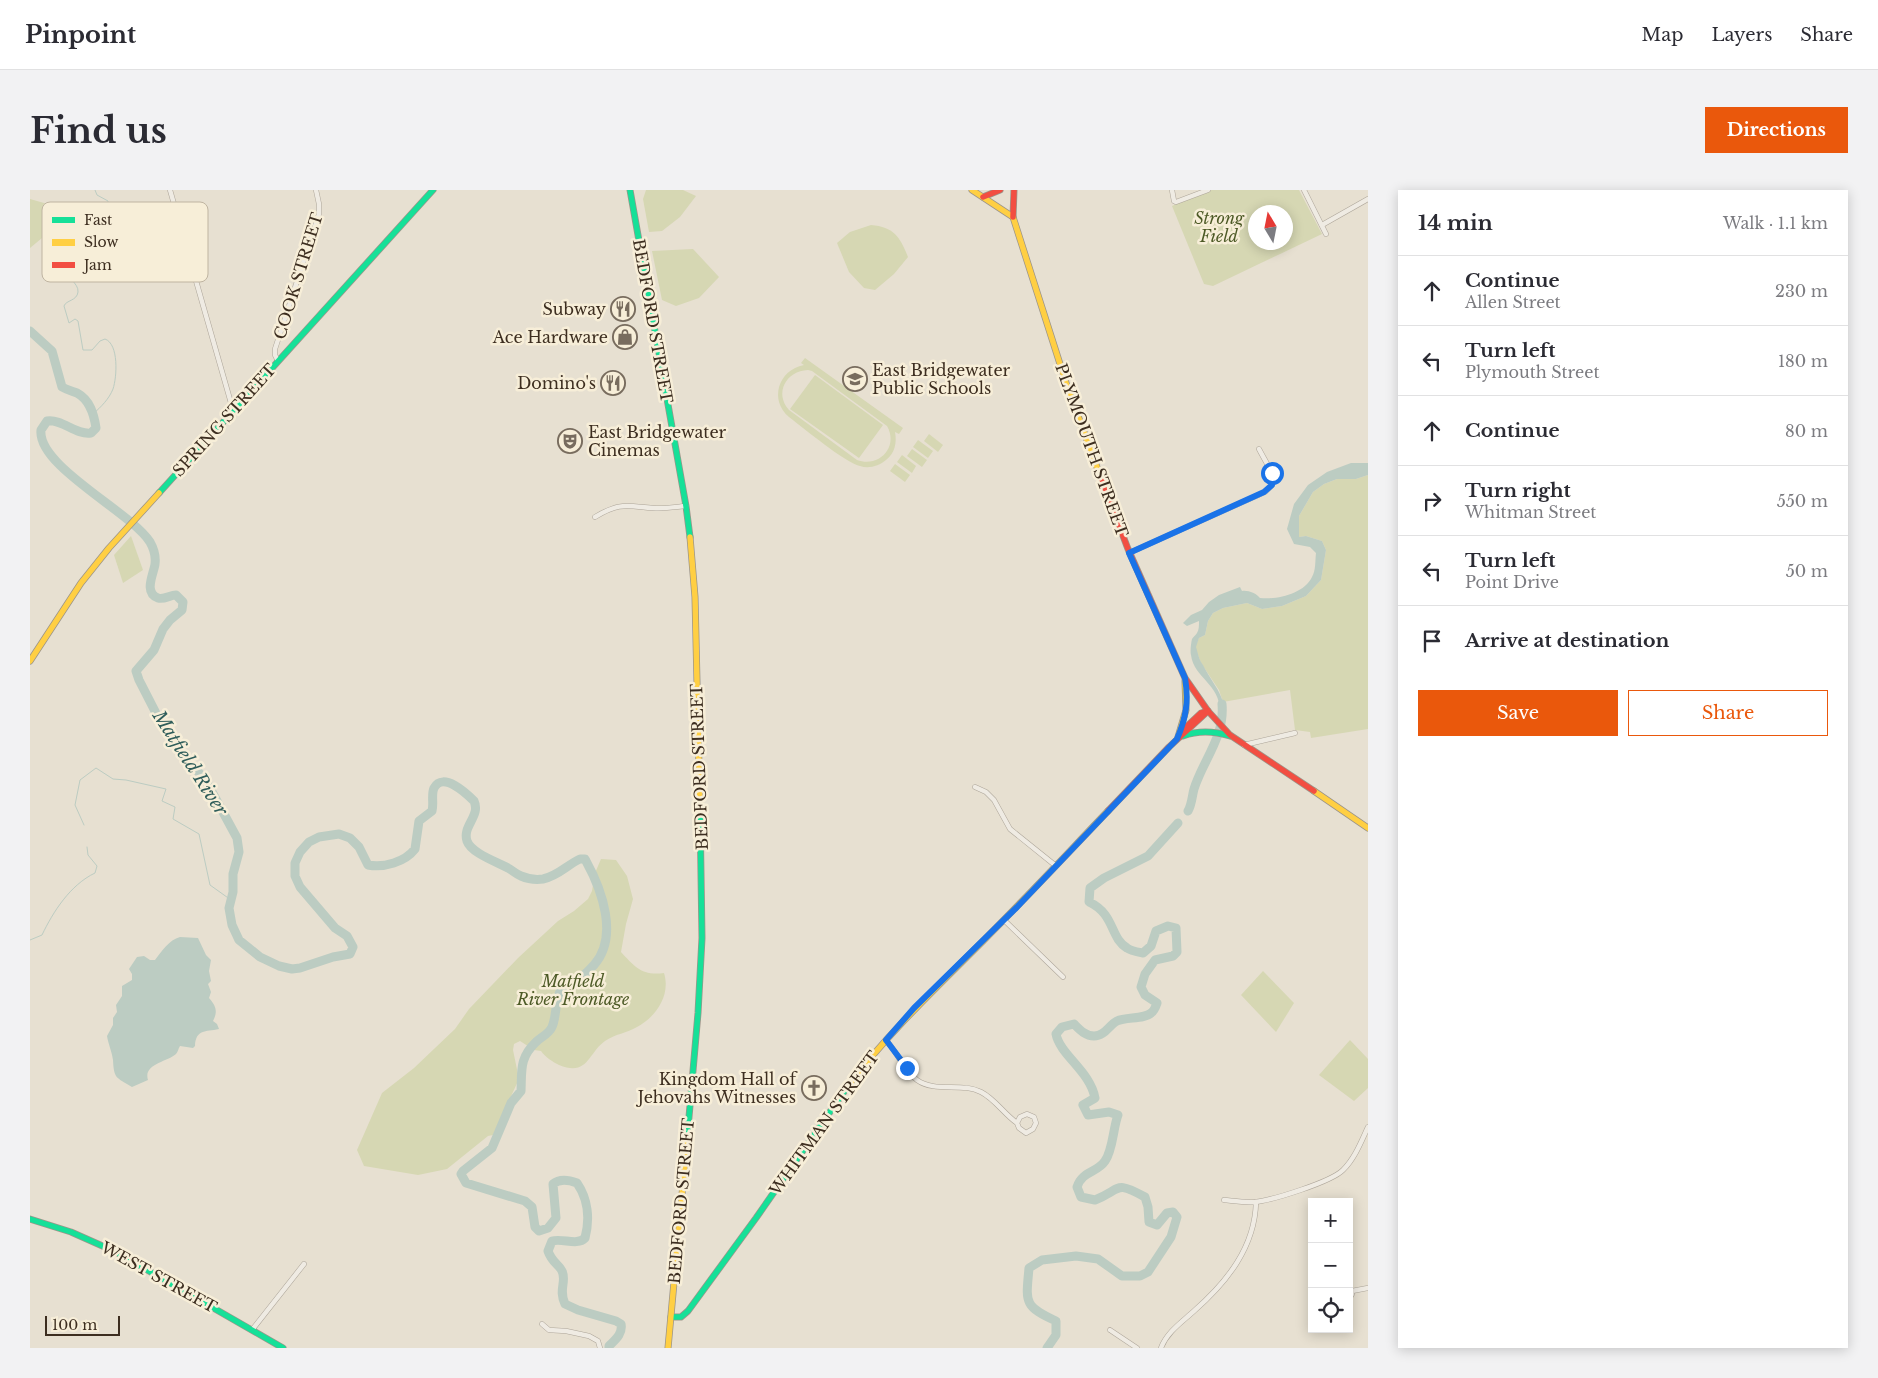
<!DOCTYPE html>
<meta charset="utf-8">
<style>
:root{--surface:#fff;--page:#f2f2f3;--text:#2b2b33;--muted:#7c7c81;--line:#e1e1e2;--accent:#ea580c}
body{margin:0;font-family:"Libre Baskerville",serif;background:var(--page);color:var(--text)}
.controls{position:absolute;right:15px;bottom:15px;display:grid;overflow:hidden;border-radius:0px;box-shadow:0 2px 12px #0003}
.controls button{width:45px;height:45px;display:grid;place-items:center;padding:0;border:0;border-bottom:1px solid var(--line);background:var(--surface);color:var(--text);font:25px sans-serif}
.compass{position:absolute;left:1218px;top:15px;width:45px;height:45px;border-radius:50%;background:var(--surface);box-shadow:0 2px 12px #0003;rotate:350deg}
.scale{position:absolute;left:15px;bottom:12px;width:75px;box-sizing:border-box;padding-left:5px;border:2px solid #3d2e20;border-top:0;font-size:14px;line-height:18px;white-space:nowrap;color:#3d2e20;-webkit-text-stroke:4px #f7eed8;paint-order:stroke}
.stop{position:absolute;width:15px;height:15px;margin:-11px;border:4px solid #1a73e8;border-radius:50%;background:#fff}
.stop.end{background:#1a73e8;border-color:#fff;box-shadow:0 1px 5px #0008}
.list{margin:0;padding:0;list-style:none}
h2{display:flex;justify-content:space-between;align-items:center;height:65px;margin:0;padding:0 20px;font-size:21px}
h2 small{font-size:16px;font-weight:400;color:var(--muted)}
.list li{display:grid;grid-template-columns:32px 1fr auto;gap:15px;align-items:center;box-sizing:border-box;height:70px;padding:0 20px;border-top:1px solid var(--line)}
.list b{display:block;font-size:19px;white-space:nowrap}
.list p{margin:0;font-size:16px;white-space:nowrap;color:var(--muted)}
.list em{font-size:16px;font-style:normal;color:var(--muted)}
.actions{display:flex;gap:10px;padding:15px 20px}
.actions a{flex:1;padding:11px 0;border:1px solid var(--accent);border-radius:0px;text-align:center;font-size:18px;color:var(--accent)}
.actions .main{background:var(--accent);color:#fff}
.icon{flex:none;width:28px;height:28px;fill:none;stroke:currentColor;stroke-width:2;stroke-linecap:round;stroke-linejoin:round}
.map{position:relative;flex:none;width:1338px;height:1158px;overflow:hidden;border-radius:0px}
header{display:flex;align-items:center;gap:30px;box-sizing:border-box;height:70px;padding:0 25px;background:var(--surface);border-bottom:1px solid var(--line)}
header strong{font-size:24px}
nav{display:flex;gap:28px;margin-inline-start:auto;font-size:18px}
.intro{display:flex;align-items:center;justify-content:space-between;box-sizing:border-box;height:120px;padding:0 30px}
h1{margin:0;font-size:35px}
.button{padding:12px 22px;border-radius:0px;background:var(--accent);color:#fff;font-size:18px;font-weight:700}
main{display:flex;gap:30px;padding:0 30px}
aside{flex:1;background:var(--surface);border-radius:0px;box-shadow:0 2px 12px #0003}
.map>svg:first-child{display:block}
.green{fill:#d6d7b3;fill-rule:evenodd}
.water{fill:#bcccc2}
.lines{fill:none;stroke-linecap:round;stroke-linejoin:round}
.stream{stroke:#bcccc2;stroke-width:1}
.river{stroke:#bcccc2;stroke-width:9}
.street-casing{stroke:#ada599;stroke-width:5.5}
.fast-casing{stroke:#9c958a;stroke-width:7}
.slow-casing{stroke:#9c958a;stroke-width:7}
.jam-casing{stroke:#9c958a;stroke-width:7}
.street{stroke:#efebe3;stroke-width:4.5}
.fast{stroke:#16e098;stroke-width:5.5}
.slow{stroke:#ffcf43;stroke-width:5.5}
.jam{stroke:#f24e42;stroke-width:5.5}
.route{stroke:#1a73e8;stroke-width:6}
.labels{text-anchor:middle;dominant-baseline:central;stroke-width:5;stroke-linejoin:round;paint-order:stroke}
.park-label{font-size:16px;font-style:italic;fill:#4d5a26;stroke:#f7eed8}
.street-label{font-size:16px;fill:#3d2e20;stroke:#f7eed8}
.poi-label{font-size:16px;fill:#3d2e20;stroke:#f7eed8;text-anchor:end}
.water-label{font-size:18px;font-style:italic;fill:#2f5d5a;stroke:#f7eed8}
.key{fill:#f7eed8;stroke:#bfb4a1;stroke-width:1}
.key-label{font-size:14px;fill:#3d2e20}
</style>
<header>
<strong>Pinpoint</strong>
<nav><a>Map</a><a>Layers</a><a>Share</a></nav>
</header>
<div class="intro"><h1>Find us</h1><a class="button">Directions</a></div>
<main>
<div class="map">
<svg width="1338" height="1158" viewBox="0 0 1338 1158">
<rect width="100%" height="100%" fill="#e7e0d1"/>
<g class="green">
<polygon points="616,0 653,0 666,6 650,27 632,41 619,42 613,9"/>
<path d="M1178 0H1269L1292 44 1183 96 1174 94 1142 16ZM1226 22H1256V52H1226Z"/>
<polygon points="0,9 21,15 27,25 24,38 0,58"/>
<path d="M841 35C864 37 870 47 878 67L864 84 845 100 834 98 819 82 807 53 820 42Z"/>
<polygon points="663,59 689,87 669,108 646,116 632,110 622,61"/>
<path d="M775 168 873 238 869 244 865 242C867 253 865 263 856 270 849 276 839 279 830 276 814 272 775 239 759 227 739 210 748 180 774 175L771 173ZM778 180 782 181 857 236C869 257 849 278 827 270L759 220C744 203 756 181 778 180Z"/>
<polygon points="785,185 853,235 829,268 760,219"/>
<polygon points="899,244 913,255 908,262 894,251"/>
<polygon points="888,250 903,261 898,268 883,257"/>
<polygon points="882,259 897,270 892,277 877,266"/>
<polygon points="872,265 886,276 882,283 867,272"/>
<polygon points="865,274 880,285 875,292 860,281"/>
<polygon points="1338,285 1338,539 1281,548 1280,542 1265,540 1260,500 1193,512 1189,500 1171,473 1165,457 1169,448 1175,445 1178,431 1183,423 1193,418 1217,413 1232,419 1252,416 1276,406 1291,390 1296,360 1292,351 1276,346 1269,347 1269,326 1283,302 1294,294 1307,289 1326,289"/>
<polygon points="101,346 113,380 93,393 84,365"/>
<path d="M571 669 586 670 597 686 603 709 596 734 591 762C605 777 612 786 634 783 641 805 626 827 607 837 597 843 585 844 575 851 558 863 558 887 529 875 523 872 515 867 511 861L504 860 490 851 484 854 483 860 489 889 463 945 458 946 417 979 388 985 334 976 327 960 352 903 384 878 425 839 439 819 488 768 528 731 544 721 558 709 562 701 565 683Z"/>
<polygon points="1233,781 1264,813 1246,842 1211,805"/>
<polygon points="1320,850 1338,869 1338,898 1324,911 1289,885"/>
</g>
<g class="water">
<path d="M1321 273H1338V285L1326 289H1307L1294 294 1283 302 1269 326V347L1276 346 1292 351 1296 360 1291 390 1276 406 1252 416 1232 419 1217 413 1193 418 1183 423 1178 431 1175 445 1169 448 1166 457C1168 463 1169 470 1173 475 1183 495 1196 505 1195 529L1190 524C1191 493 1164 489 1161 465 1160 462 1161 453 1162 449 1163 447 1166 445 1167 443 1169 440 1169 435 1169 431L1157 436 1153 433 1161 425 1172 420 1179 412 1189 405 1210 397 1212 401C1218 400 1226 403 1230 408 1246 410 1274 404 1282 387 1286 380 1285 371 1286 363L1280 357 1264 354 1257 339 1264 314 1278 295 1297 282Z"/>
<path d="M150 747 168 748 176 765 181 770 179 781 181 791 178 794 181 802 179 808C186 816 188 821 183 831L187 834 189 839C175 842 166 839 165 856L163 858 150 856C148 859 148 862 146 864 137 872 113 874 118 890L102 897C86 887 84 889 83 870 82 862 78 853 77 846L83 835V828L87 822 86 815 92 806V796L102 790V784L99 779 107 767 114 766 120 770H125C132 761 139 750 150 747Z"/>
</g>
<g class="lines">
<g class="stream">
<path d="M63 224C71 217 79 209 83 199 87 187 89 154 75 149L70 151 62 160H53L48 131 45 129 39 133 34 116C36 110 47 111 48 102 49 93 35 87 35 77L44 70 48 58 67 38 78 19V11L67 5 65 0"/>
<polyline points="54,635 45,615 50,590 66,578 83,589 96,590 136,599 132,611 145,617 143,629 169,644 180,695 201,710"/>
<path d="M0 750 12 745C23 722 40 695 65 683L67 676 58 665 57 657"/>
</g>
<g class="river">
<path d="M0 141 22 161 32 197C37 200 42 201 47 203 60 210 64 224 66 238L61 243C45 245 33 229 17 231L11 240C7 276 101 322 120 352 124 359 126 366 125 374 124 383 113 403 128 408 134 410 140 405 146 405L153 412 152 420 140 430 133 439 124 460 106 481 109 490 129 529 152 565 175 589 207 648 209 662 203 684V702L199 718 202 735 209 750 230 767 249 776 262 779 270 778 303 767 320 764 323 757 317 746 305 738 270 697 265 686V673L270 662 279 652 289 647 309 644 320 648 329 657 338 675C354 678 375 672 385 659L389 631 402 621C404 614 401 604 404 598 413 581 437 604 444 611 451 626 432 636 437 651 441 663 467 672 478 678 482 680 486 684 491 686 498 689 506 690 513 689 528 686 537 675 550 669H555L556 671C572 700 589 747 564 775 560 779 555 785 550 788 543 792 536 793 531 800 525 808 527 826 522 837 519 844 511 847 506 852 489 868 492 881 491 901L481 913 462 958 433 981 431 984 436 993 495 1011 502 1017 505 1037 509 1041 518 1038 526 1028 523 994C530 988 539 990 547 993 558 1009 560 1029 555 1048 547 1056 533 1048 522 1051L518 1061C522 1073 529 1074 532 1081 537 1091 528 1100 535 1114L548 1120 586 1131 591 1134C593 1144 585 1150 579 1156V1158"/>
<path d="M1158 621C1162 614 1162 606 1164 599 1173 570 1195 547 1192 514"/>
<path d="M1017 1158 1026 1145V1131C993 1116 996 1112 999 1078L1012 1070 1046 1066 1068 1069 1092 1086H1110L1118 1082 1141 1047 1147 1027 1143 1022 1137 1023 1127 1035 1119 1032 1118 1017 1115 1007C1084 990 1092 999 1065 1010L1051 1007 1047 997C1052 981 1067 983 1075 971 1083 960 1083 938 1088 925L1079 922 1058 925 1053 915 1065 908C1060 881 1030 865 1026 844L1032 837 1044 834C1049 839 1055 846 1064 846 1075 846 1079 835 1087 831 1096 827 1115 829 1121 823 1124 821 1126 816 1127 813L1115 805 1111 797 1115 784 1125 770 1143 766 1147 762 1146 738 1138 736 1126 741 1121 756 1113 763C1108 762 1101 761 1097 758 1080 748 1085 724 1059 712L1060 698 1074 688 1118 666 1148 633"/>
</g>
<defs>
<g id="street">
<polyline points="140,0 203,220"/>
<polyline points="1142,0 1144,11 1146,12 1178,0"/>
<polyline points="1274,0 1296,44"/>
<polyline points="1292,35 1338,9"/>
<polyline points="248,171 245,165 245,159 289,24 289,14 286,0"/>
<path d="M565 327C590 312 596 316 623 318 634 319 645 317 656 316"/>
<path d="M1099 363 1235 302 1242 295C1244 282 1235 271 1229 259"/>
<polyline points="1214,555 1265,543"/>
<polyline points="945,597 956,602 964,610 980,639 1026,676"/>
<polyline points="974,730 1033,787"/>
<path d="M856 850C866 861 875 881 887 890 905 903 932 892 951 902 965 909 974 924 987 933L990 927 997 924 1004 927 1006 933 1003 939 996 943 989 938 987 933"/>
<path d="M1194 1010C1204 1011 1215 1013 1225 1012 1243 1010 1301 992 1313 980 1325 968 1331 952 1338 937"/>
<polyline points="1319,1096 1322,1104 1319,1109"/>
<polyline points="1322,1101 1338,1098"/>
<polyline points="512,1134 519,1140 536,1141 559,1146 568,1151 570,1158"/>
<polyline points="222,1140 274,1074"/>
<polyline points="1080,1140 1107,1158"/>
<path d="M1131 1158C1137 1142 1152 1132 1164 1121 1197 1092 1225 1057 1226 1012"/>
</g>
<g id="fast">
<polyline points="600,0 656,316 660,347"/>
<polyline points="129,303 403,0"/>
<path d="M1153 546C1169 540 1184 541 1200 546"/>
<polyline points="657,950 668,823 672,748 670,620"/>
<polyline points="0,1029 41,1042 86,1062 253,1158"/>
<polyline points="641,1127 651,1127 658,1121 726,1028 818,896"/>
</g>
<g id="slow">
<polyline points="942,0 983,27 1038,199 1071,288"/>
<polyline points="660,347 665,407 670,620"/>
<polyline points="0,471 51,393 79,358 129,303"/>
<polyline points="1148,547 1156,520 1155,491"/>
<polyline points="1284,601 1338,638"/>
<path d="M818 896C858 843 906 798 953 751 996 708 1036 665 1078 621"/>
<polyline points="638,1158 657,950"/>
</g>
<g id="jam">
<polyline points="953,7 970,0"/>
<polyline points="983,27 984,0"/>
<polyline points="1071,288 1098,359 1155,488 1178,521 1200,545 1284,601"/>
<polyline points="1154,539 1171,523 1178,521"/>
<polyline points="1078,621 1139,557 1178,521"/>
</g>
</defs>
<use href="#street" class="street-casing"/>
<use href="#fast" class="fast-casing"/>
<use href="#slow" class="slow-casing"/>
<use href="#jam" class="jam-casing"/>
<use href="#street" class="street"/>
<use href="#fast" class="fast"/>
<use href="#slow" class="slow"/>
<use href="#jam" class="jam"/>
</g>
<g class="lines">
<path class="route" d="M877 878 856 850 884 818 987 717 1147 549C1156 528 1159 511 1155 488L1099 363 1234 302 1242 295V283"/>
</g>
<defs>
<symbol id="restaurant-ring" viewBox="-11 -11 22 22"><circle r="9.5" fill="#f7eed8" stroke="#786c5e" stroke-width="1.5"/><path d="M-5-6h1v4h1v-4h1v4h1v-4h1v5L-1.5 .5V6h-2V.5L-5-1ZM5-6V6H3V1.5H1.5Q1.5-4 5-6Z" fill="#786c5e"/></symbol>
<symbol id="shop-ring" viewBox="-11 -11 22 22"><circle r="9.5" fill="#f7eed8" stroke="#786c5e" stroke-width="1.5"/><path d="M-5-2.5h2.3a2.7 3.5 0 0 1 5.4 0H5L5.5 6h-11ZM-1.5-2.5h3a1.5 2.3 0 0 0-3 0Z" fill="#786c5e"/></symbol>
<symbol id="school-ring" viewBox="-11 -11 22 22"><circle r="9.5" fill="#f7eed8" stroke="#786c5e" stroke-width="1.5"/><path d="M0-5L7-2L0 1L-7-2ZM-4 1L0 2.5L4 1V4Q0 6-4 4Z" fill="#786c5e"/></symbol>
<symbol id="theatre-ring" viewBox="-11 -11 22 22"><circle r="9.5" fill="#f7eed8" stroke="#786c5e" stroke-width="1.5"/><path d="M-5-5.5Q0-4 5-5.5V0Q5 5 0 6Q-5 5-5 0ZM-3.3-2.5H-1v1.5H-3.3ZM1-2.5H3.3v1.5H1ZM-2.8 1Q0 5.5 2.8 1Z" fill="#786c5e"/></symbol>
<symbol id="church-ring" viewBox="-11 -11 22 22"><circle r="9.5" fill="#f7eed8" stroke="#786c5e" stroke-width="1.5"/><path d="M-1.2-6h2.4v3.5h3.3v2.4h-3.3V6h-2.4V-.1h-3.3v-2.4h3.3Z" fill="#786c5e"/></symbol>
</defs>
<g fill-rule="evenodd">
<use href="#restaurant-ring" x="579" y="105" width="28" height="28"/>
<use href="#shop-ring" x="581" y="133" width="28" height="28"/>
<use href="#school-ring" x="811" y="175" width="28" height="28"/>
<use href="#restaurant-ring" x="569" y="179" width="28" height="28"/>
<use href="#theatre-ring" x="526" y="237" width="28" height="28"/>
<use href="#church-ring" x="770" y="884" width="28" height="28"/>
</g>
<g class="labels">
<g class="park-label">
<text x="1189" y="28">Strong<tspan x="1189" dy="18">Field</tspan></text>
<text x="543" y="791">Matfield<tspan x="543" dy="18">River Frontage</tspan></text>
</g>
<g class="street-label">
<text transform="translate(268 86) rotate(-73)">COOK STREET</text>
<text transform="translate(623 131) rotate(80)">BEDFORD STREET</text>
<text transform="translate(194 230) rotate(-48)">SPRING STREET</text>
<text transform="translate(1062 260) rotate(70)">PLYMOUTH STREET</text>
<text transform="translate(669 577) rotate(-92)">BEDFORD STREET</text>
<text transform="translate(794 933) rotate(-54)">WHITMAN STREET</text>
<text transform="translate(651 1011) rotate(-85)">BEDFORD STREET</text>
<text transform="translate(129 1087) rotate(29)">WEST STREET</text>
</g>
<g class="poi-label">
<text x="576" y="119">Subway</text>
<text x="578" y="147">Ace Hardware</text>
<text x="842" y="180" text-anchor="start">East Bridgewater<tspan x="842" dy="18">Public Schools</tspan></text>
<text x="566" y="193">Domino's</text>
<text x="558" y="242" text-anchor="start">East Bridgewater<tspan x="558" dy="18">Cinemas</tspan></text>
<text x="766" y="889">Kingdom Hall of<tspan x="766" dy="18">Jehovahs Witnesses</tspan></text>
</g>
<g class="water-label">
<text transform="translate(160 573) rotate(57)">Matfield River</text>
</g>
</g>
<rect x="12" y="12" width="166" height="80" rx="8" class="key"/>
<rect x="22" y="27" width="23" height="6" fill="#16e098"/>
<rect x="22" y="49" width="23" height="7" fill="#ffcf43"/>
<rect x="22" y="72" width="23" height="6" fill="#f24e42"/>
<g class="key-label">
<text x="54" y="35">Fast</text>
<text x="54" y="57">Slow</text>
<text x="54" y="80">Jam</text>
</g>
</svg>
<div class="controls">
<button>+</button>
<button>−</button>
<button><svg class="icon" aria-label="locate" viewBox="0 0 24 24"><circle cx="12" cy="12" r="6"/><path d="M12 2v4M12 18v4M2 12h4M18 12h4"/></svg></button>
</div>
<svg class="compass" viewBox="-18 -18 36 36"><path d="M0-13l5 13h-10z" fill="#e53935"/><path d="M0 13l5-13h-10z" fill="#7c7c81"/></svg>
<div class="scale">100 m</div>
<div class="stop" style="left:1242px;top:283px"></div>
<div class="stop end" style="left:877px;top:878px"></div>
</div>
<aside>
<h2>14 min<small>Walk · 1.1 km</small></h2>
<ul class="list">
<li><svg class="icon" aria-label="ahead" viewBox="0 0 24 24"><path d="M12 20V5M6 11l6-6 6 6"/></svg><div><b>Continue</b><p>Allen Street</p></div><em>230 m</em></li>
<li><svg class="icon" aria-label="left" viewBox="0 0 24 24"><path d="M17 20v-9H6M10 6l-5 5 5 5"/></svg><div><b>Turn left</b><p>Plymouth Street</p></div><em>180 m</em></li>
<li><svg class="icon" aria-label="ahead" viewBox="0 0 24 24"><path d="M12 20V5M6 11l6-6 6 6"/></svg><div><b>Continue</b></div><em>80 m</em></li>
<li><svg class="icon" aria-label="right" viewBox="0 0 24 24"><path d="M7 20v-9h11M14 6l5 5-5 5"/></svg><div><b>Turn right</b><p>Whitman Street</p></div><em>550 m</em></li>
<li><svg class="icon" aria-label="left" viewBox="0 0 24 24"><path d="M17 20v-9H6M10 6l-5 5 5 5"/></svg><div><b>Turn left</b><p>Point Drive</p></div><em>50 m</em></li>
<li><svg class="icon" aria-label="arrive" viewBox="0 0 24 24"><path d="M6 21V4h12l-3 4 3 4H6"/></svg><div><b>Arrive at destination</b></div></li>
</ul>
<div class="actions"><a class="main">Save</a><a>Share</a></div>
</aside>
</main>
